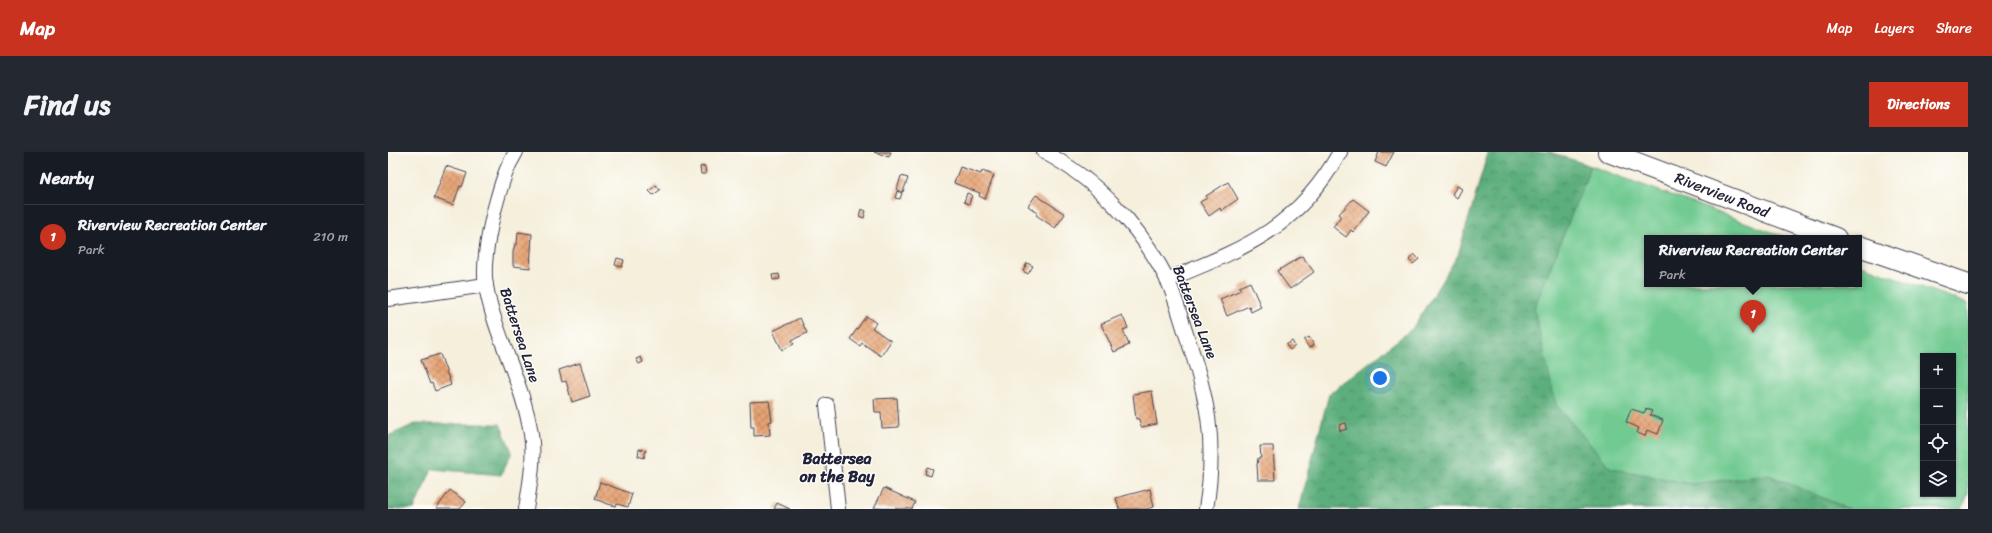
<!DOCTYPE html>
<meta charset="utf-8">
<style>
:root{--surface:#171b24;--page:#242831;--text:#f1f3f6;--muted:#9ea1a6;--line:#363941;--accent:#c8321e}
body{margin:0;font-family:Sriracha,sans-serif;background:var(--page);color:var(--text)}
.controls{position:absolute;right:12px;bottom:12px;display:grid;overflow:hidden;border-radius:0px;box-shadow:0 1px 3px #0004}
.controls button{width:36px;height:36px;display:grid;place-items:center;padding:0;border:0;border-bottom:1px solid var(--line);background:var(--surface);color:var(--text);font:20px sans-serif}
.you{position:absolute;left:992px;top:226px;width:14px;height:14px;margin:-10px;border:3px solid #fff;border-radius:50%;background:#1a73e8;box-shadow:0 0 0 6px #1a73e833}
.badge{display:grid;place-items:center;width:26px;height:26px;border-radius:50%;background:var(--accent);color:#fff;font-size:13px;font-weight:700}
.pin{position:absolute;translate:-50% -33px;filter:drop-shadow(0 1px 2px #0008)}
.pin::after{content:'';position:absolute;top:21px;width:14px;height:12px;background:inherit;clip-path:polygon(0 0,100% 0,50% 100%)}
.popup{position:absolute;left:1256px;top:83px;width:218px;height:52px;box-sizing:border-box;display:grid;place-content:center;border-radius:0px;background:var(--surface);filter:drop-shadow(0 1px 3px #0005);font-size:13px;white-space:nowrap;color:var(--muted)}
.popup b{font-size:15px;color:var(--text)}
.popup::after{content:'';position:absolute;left:50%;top:100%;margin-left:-8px;border:8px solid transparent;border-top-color:var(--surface)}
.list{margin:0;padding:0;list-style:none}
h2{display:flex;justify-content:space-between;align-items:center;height:52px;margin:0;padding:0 16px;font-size:17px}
h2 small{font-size:13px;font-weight:400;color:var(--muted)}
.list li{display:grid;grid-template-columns:26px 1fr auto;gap:12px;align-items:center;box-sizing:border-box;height:64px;padding:0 16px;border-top:1px solid var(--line)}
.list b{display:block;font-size:15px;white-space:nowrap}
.list p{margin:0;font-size:13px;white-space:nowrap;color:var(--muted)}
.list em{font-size:13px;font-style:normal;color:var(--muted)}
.icon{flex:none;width:22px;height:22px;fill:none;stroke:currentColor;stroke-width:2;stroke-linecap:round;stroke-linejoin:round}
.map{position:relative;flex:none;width:1580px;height:357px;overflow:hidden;border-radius:0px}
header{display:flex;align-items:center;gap:24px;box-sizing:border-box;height:56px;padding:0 20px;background:var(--accent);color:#fff}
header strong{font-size:19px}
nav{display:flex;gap:22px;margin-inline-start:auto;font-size:14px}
.intro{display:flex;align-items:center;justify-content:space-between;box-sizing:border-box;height:96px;padding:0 24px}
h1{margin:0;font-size:28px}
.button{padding:10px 18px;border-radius:0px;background:var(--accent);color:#fff;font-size:14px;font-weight:700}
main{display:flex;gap:24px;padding:0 24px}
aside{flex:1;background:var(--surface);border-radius:0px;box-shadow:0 1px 3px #0004}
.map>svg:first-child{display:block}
.forest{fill:url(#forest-crowns);stroke:#3f685b}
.park{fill:#71ca91;stroke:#4a7666;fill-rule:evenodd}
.building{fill:url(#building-cross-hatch)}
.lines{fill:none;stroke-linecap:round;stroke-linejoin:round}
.street-casing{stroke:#424153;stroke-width:16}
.secondary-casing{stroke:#424153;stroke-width:22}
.street{stroke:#fff;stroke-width:14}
.secondary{stroke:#fff;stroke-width:20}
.labels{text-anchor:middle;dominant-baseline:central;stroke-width:3;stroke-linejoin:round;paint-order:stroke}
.street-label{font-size:15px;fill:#22223b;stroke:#fdfcf7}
.neighbourhood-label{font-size:16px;font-weight:bold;fill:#22223b;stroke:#fdfcf7}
</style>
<header>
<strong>Map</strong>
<nav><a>Map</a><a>Layers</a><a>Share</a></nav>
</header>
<div class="intro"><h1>Find us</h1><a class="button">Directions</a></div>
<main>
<aside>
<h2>Nearby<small></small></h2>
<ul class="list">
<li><span class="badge">1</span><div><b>Riverview Recreation Center</b><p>Park</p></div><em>210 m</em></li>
</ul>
</aside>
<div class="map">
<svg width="1580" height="357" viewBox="0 0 1580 357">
<defs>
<pattern id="forest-crowns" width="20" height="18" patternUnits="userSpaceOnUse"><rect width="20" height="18" fill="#5cae7b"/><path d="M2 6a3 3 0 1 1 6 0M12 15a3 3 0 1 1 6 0" fill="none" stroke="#4c8d66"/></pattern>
<pattern id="building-cross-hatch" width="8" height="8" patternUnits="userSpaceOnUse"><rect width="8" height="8" fill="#e6a373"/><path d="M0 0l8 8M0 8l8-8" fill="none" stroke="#ba8460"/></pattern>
</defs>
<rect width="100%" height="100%" fill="#fdfcf7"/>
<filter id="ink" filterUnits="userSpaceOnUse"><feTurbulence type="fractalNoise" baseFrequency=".025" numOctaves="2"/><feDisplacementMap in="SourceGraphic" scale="8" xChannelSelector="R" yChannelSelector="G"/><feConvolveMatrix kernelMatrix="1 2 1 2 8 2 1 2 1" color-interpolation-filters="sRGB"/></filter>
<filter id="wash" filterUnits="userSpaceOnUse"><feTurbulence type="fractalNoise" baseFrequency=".012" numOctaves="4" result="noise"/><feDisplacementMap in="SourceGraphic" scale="16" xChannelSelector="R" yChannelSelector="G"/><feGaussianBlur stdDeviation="0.9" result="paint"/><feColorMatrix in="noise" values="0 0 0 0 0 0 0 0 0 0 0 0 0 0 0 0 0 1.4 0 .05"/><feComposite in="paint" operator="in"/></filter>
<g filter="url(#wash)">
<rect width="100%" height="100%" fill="#f5efdc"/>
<g class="forest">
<polygon points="1100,0 1162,0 1203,14 1146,157 1304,332 1381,323 1461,357 911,357 941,242 1024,177 1070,103"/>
<polygon points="27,272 112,272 124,300 113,323 44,317 26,357 0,357 0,284"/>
</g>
<path class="park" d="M1203 14 1400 86H1259V132H1471V112L1580 152V341L1574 357H1461L1381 323 1304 332 1223 316 1168 253 1146 157ZM1535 204H1565V342H1535Z"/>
<g id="blocks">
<g class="building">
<polygon points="486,0 503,0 501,5"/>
<polygon points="991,0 1006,0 998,15 987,10"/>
<polygon points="58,14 79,21 74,35 72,34 65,53 46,46"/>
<polygon points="317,14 318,22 313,22 312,15"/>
<polygon points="572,15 593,22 594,19 606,23 597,47 591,44 592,41 566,31"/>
<polygon points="513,24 520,26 515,40 509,38"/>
<polygon points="840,30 850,47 833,59 832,56 821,64 812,50 819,46 818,44"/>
<polygon points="268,33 272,38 265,43 261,39"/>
<polygon points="1069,34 1074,37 1069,46 1064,42"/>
<polygon points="509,39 514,41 512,47 507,46"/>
<polygon points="579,41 584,43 581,52 576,50"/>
<polygon points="648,43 677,62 667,76 648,63 650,61 640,54"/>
<polygon points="965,47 981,59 965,80 963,78 958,85 945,75 953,64 951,62"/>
<polygon points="473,57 478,59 476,66 471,64"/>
<polygon points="130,80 144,82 142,116 125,114 125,100 127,92 129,92"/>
<polygon points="1026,102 1031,107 1025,112 1021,108"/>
<polygon points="914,104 926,120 902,137 889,119"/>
<polygon points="229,106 236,108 234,115 227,113"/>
<polygon points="639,111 645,114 640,122 635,119"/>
<polygon points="391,122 392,127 385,128 384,123"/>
<polygon points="862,130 873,155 863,160 861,154 839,164 832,147 853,138 851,135"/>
<polygon points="734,163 740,176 735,178 741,193 726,200 713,172"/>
<polygon points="478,164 488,171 484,176 503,189 493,204 474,191 472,194 462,187"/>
<polygon points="412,166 419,181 404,188 406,192 394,198 385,179"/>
<polygon points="921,185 926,193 921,196 916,188"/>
<polygon points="904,189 907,194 902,198 898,193"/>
<polygon points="52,202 63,233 47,239 44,231 42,232 33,208"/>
<polygon points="253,205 255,210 251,212 248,207"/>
<polygon points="192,211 202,244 184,250 178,229 174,230 171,218"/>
<polygon points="764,239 769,272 753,275 751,267 748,267 745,242"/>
<polygon points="509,246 511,275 494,276 493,260 487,260 486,247"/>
<polygon points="381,249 384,269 381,270 382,283 366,284 366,275 363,275 362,250"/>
<polygon points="1243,257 1256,261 1258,257 1264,259 1262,263 1275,268 1270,282 1259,278 1257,284 1249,281 1251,276 1238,270"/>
<polygon points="958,271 959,277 952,279 951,273"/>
<polygon points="872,294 885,294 887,328 870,328 869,313 870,306 873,306"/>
<polygon points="251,297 258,298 256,306 250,304"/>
<polygon points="539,315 545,317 543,324 537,322"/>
<polygon points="212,330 244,342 240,355 229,352 228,354 220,352 207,347"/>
<polygon points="496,336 527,350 524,357 486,356"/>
<polygon points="762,337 766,355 758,357 731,357 728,346"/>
<polygon points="62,338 78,350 72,357 48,357"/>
<polygon points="389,351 402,357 386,357"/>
</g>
</g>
</g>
<g filter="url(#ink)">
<use href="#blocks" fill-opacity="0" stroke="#424153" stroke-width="1"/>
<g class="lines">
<defs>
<g id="street">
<path d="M128 0C116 19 112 38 106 59 101 80 94 113 98 134 107 185 135 230 143 282 147 307 142 332 138 357"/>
<path d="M656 0C709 28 752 74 779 127 787 144 792 164 798 182 820 245 829 290 818 357"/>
<path d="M779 128C857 96 909 77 952 0"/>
<polyline points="0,147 98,133"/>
<polyline points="439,253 450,357"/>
</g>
<g id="secondary">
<polyline points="1220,0 1448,86"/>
<polyline points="1471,94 1580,132"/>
</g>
</defs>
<use href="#street" class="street-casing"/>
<use href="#secondary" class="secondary-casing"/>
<use href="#street" class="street"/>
<use href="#secondary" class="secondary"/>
</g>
</g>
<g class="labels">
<g class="street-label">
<text transform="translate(1334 43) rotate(21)">Riverview Road</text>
<text transform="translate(807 160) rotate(69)">Battersea Lane</text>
<text transform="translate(132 183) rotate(72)">Battersea Lane</text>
</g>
<g class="neighbourhood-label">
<text x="449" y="306">Battersea<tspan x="449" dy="18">on the Bay</tspan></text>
</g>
</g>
</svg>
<div class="controls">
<button>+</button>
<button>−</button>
<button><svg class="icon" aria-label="locate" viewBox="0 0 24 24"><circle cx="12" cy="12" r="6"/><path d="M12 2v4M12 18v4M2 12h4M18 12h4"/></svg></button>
<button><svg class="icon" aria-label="layers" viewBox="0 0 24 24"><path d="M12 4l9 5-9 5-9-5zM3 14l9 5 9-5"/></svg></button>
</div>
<div class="you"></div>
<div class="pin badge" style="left:1365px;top:181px">1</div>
<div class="popup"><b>Riverview Recreation Center</b>Park</div>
</div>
</main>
